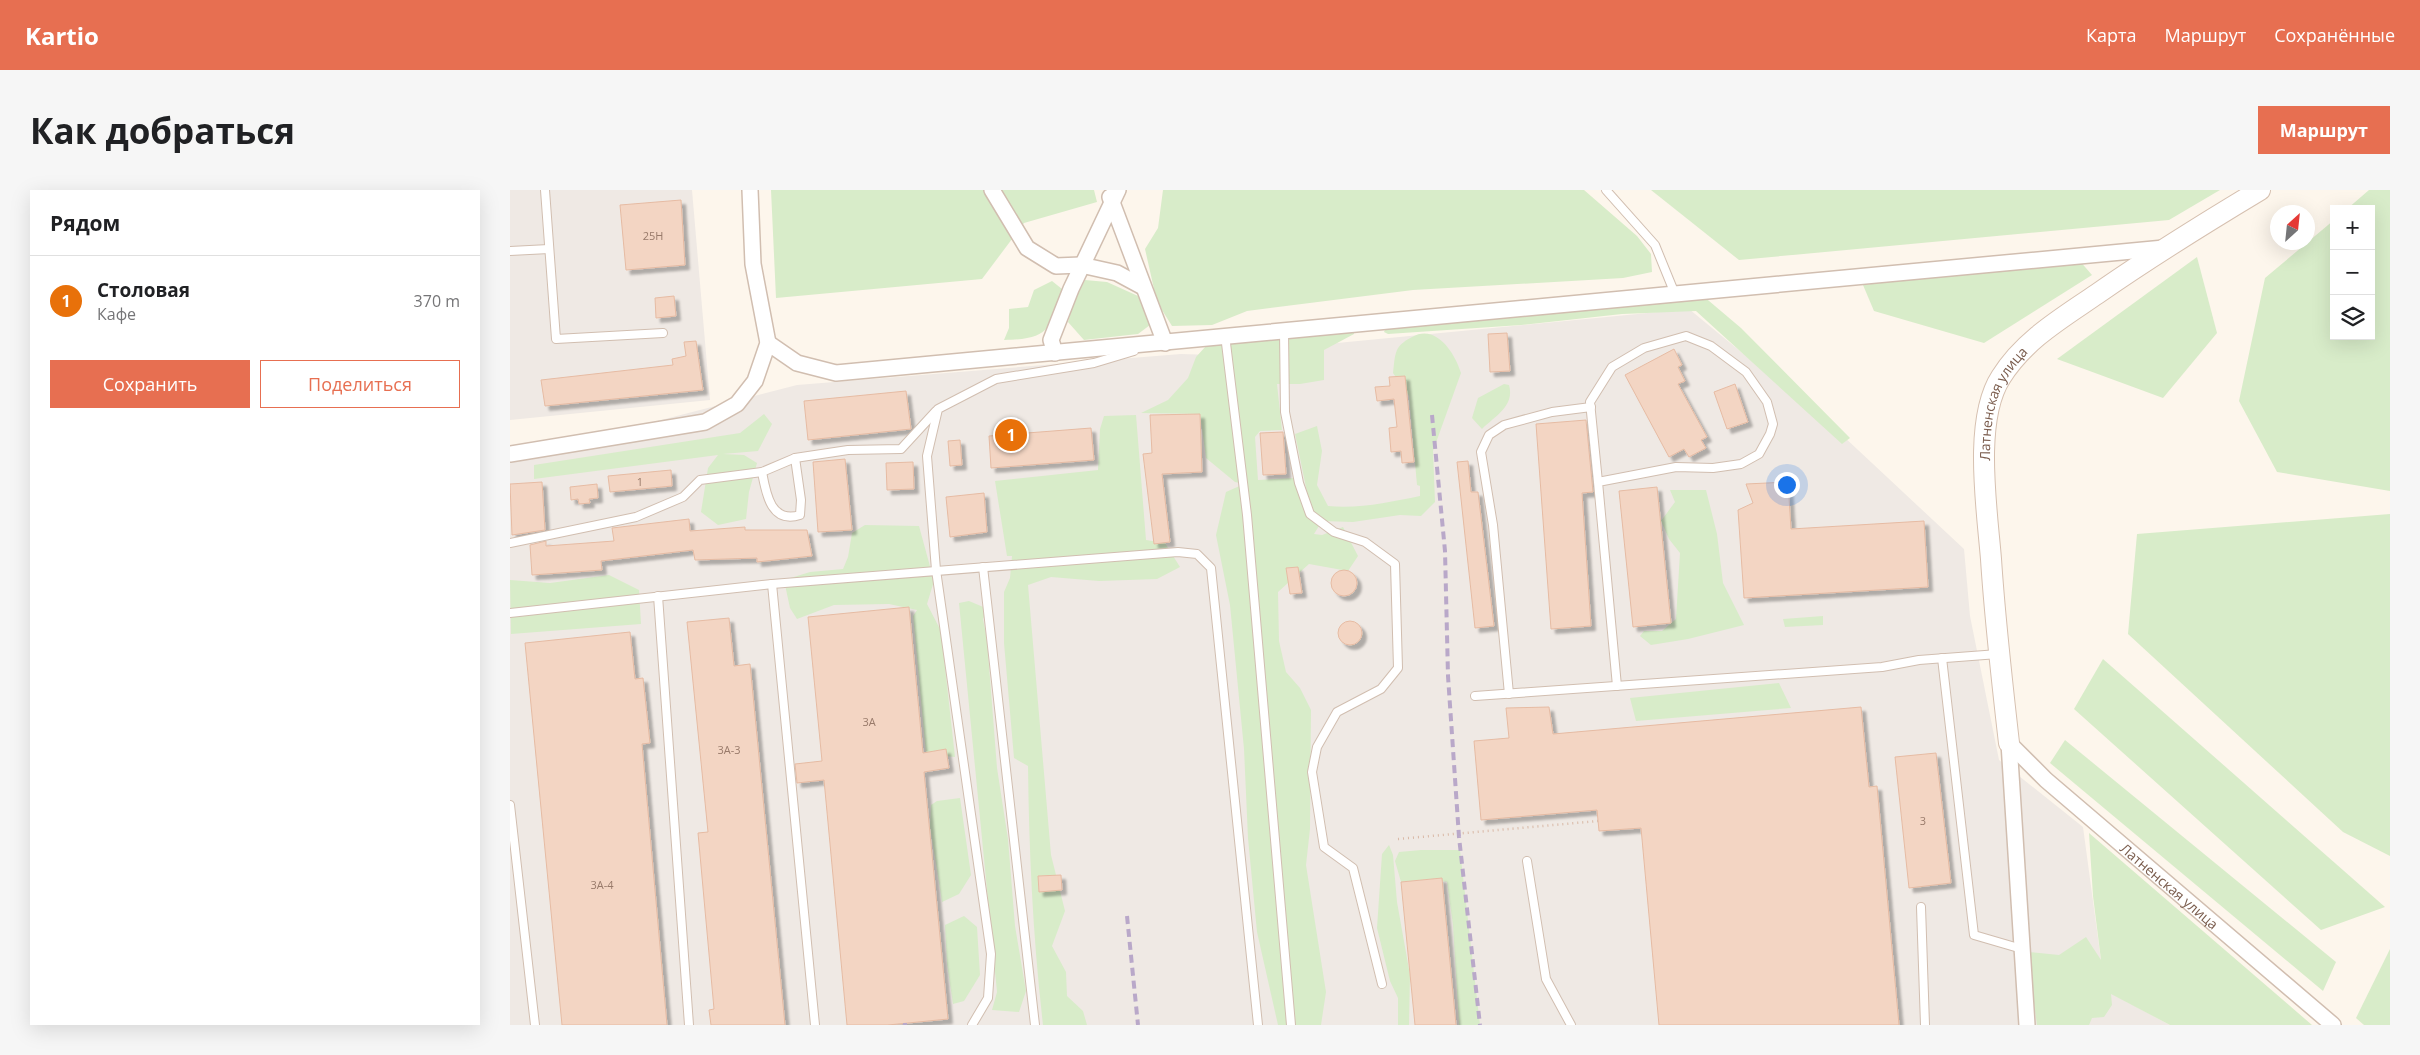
<!DOCTYPE html>
<html lang="ru">
<meta charset="utf-8">
<style>
:root{--surface:#fff;--page:#f6f6f6;--text:#202124;--muted:#757577;--line:#e0e0e0;--accent:#e76f51}
body{margin:0;font-family:"Open Sans",sans-serif;background:var(--page);color:var(--text)}
.controls{position:absolute;right:15px;top:15px;display:grid;overflow:hidden;border-radius:0px;box-shadow:0 5px 20px #0002}
.controls button{width:45px;height:45px;display:grid;place-items:center;padding:0;border:0;border-bottom:1px solid var(--line);background:var(--surface);color:var(--text);font:25px sans-serif}
.compass{position:absolute;left:1760px;top:15px;width:45px;height:45px;border-radius:50%;background:var(--surface);box-shadow:0 5px 20px #0002;rotate:27deg}
.you{position:absolute;left:1276px;top:294px;width:18px;height:18px;margin:-12px;border:4px solid #fff;border-radius:50%;background:#1a73e8;box-shadow:0 0 0 8px #1a73e833}
.badge{display:grid;place-items:center;width:32px;height:32px;border-radius:50%;background:var(--accent);color:#fff;font-size:16px;font-weight:700}
.pin{position:absolute;translate:-50% -50%;border:2px solid #fff;box-shadow:0 1px 5px #0006}
.list{margin:0;padding:0;list-style:none}
h2{display:flex;justify-content:space-between;align-items:center;height:65px;margin:0;padding:0 20px;font-size:21px}
h2 small{font-size:16px;font-weight:400;color:var(--muted)}
.list li{display:grid;grid-template-columns:32px 1fr auto;gap:15px;align-items:center;box-sizing:border-box;height:90px;padding:0 20px;border-top:1px solid var(--line)}
.list b{display:block;font-size:19px;white-space:nowrap}
.list p{margin:0;font-size:16px;white-space:nowrap;color:var(--muted)}
.list em{font-size:16px;font-style:normal;color:var(--muted)}
.actions{display:flex;gap:10px;padding:15px 20px}
.actions a{flex:1;padding:11px 0;border:1px solid var(--accent);border-radius:0px;text-align:center;font-size:18px;color:var(--accent)}
.actions .main{background:var(--accent);color:#fff}
.icon{flex:none;width:28px;height:28px;fill:none;stroke:currentColor;stroke-width:2;stroke-linecap:round;stroke-linejoin:round}
.map{position:relative;flex:none;width:1880px;height:835px;overflow:hidden;border-radius:0px}
header{display:flex;align-items:center;gap:30px;box-sizing:border-box;height:70px;padding:0 25px;background:var(--accent);color:#fff}
header strong{font-size:24px}
nav{display:flex;gap:28px;margin-inline-start:auto;font-size:18px}
.intro{display:flex;align-items:center;justify-content:space-between;box-sizing:border-box;height:120px;padding:0 30px}
h1{margin:0;font-size:35px}
.button{padding:12px 22px;border-radius:0px;background:var(--accent);color:#fff;font-size:18px;font-weight:700}
main{display:flex;gap:30px;padding:0 30px}
aside{flex:1;background:var(--surface);border-radius:0px;box-shadow:0 5px 20px #0002}
.map>svg:first-child{display:block}
.industrial{fill:#efe9e4}
.green{fill:#d8ecc9}
.building{fill:#f3d5c3;stroke:#e6bba3;filter:url(#shadow)}
.lines{fill:none;stroke-linecap:round;stroke-linejoin:round}
.lane-casing{stroke:#d1beb0;stroke-width:10}
.street-casing{stroke:#d1beb0;stroke-width:18}
.secondary-casing{stroke:#d6c0b0;stroke-width:22}
.path{stroke:#d9b8a5;stroke-width:2.5;stroke-dasharray:1 4;stroke-linecap:butt}
.lane{stroke:#fff;stroke-width:8}
.street{stroke:#fff;stroke-width:15}
.secondary{stroke:#fff;stroke-width:20}
.rail{stroke:#b9a8c9;stroke-width:4;stroke-dasharray:8 5;stroke-linecap:butt}
.labels{text-anchor:middle;dominant-baseline:central;stroke-width:4;stroke-linejoin:round;paint-order:stroke}
.number-label{font-size:11px;fill:#987a6a}
.street-label{font-size:14px;fill:#7a5c4d;stroke:#fffaf3}
</style>
<header>
<strong>Kartio</strong>
<nav><a>Карта</a><a>Маршрут</a><a>Сохранённые</a></nav>
</header>
<div class="intro"><h1>Как добраться</h1><a class="button">Маршрут</a></div>
<main>
<aside>
<h2>Рядом<small></small></h2>
<ul class="list">
<li><span class="badge" style="background:#e8710a">1</span><div><b>Столовая</b><p>Кафе</p></div><em>370 m</em></li>
</ul>
<div class="actions"><a class="main">Сохранить</a><a>Поделиться</a></div>
</aside>
<div class="map">
<svg width="1880" height="835" viewBox="0 0 1880 835">
<defs>
<filter id="shadow"><feDropShadow dx="4.5" dy="4.5" stdDeviation="1" flood-color="#0004"/></filter>
</defs>
<rect width="100%" height="100%" fill="#fdf6ec"/>
<g class="industrial">
<polygon points="0,0 182,0 200,210 0,230"/>
<polygon points="1179,119 1332,245 1454,359 1460,426 1489,570 1573,637 1595,800 1660,835 0,835 0,269 287,195 671,164 704,165"/>
</g>
<g class="green">
<polygon points="261,0 584,0 587,12 514,33 472,89 266,108"/>
<polygon points="653,0 1074,0 1127,46 1141,64 1142,82 1113,88 903,100 737,121 702,135 662,136 647,112 635,59 648,38"/>
<polygon points="1141,0 1710,0 1659,30 1229,70"/>
<polygon points="1859,0 1880,0 1880,301 1767,282 1729,211 1755,88 1824,30 1824,146 1861,146 1861,19 1837,19"/>
<polygon points="1687,67 1707,143 1653,208 1547,169"/>
<polygon points="1569,70 1582,85 1474,153 1364,121 1353,95"/>
<polygon points="575,90 597,92 628,106 640,135 628,144 574,150 558,132 564,111"/>
<path d="M542 91 552 99C539 140 540 149 494 150L499 138V119L518 117 524 100Z"/>
<polygon points="1192,105 1231,138 1340,248 1332,254 1186,121 1112,124 1011,135 878,144 874,142 877,135"/>
<path d="M845 136 844 144 814 160V190L790 194H767L772 240 750 241 745 247 748 290 784 288 798 307 785 244 807 236 812 261 807 295 818 316C850 319 880 312 910 306V296L907 295 899 206 883 183C884 176 884 167 887 160 890 154 896 150 902 147 926 133 945 163 951 183L923 261 925 312 911 326 890 325 843 332 812 331 804 344 812 345 833 337 848 366 838 381 799 374 768 402 769 451 776 482 790 498 801 520 800 639 796 675 816 802 811 835H768L747 742 738 648 734 559 720 415 706 345 716 302 734 294 725 292 696 268 690 224 631 223 658 210 678 188 686 167 696 156 710 149Z"/>
<path d="M994 194 999 195C1005 216 985 226 972 239L962 228 968 208Z"/>
<polygon points="254,224 262,234 248,261 213,264 234,265 247,273 239,302 236,329 208,335 191,322 198,278 208,265 24,289 24,275 230,243"/>
<path d="M626 225 636 350 655 353 670 377 647 389 589 391 541 387 518 395 541 665 555 721 542 756 556 782 557 806 573 821 577 835H533C523 748 519 663 518 576L504 568 494 453V402L500 388 502 366H497L485 291 588 280 590 239 594 226Z"/>
<polygon points="1160,300 1196,300 1207,344 1213,393 1234,435 1178,449 1141,455 1130,446 1134,441 1152,441 1166,429 1170,363 1159,349 1151,331 1165,312"/>
<polygon points="1880,324 1880,666 1833,642 1618,444 1627,344"/>
<polygon points="355,335 409,336 424,391 417,414 431,441 445,567 416,564 403,426 407,420 379,414 324,415 287,429 280,418 274,390 300,382 333,379 338,367 342,343"/>
<polygon points="99,385 129,400 131,434 1,444 0,390 40,393"/>
<polygon points="459,411 478,419 473,429 477,450 487,578 498,649 505,736 516,801 509,822 482,820 487,802 449,413"/>
<polygon points="1313,426 1313,435 1275,437 1273,429"/>
<polygon points="1593,469 1875,717 1811,740 1564,519"/>
<polygon points="1269,493 1281,518 1126,531 1120,508"/>
<polygon points="1555,550 1826,772 1813,801 1540,573"/>
<polygon points="450,608 461,685 449,704 432,712 420,636 421,615 427,611"/>
<polygon points="1579,643 1802,835 1660,835 1601,804 1602,815 1594,827 1582,828 1579,835 1527,835 1520,784 1519,762 1549,765 1576,747 1591,770 1583,706"/>
<polygon points="879,655 883,665 887,712 900,785 899,835 888,835 888,808 880,791 867,738 872,664"/>
<polygon points="911,660 950,660 970,835 949,835 943,735 937,692 922,689 891,692 885,671 889,662"/>
<polygon points="454,726 467,737 470,785 454,811 443,814 437,774 435,735"/>
<polygon points="1880,759 1880,835 1854,835 1846,828"/>
</g>
<g class="building">
<polygon points="171,10 175,75 116,80 110,15"/>
<polygon points="164,106 166,126 146,128 145,108"/>
<polygon points="997,143 1000,181 980,182 978,144"/>
<polygon points="186,151 193,200 35,216 31,190 163,175 162,169 176,166 174,152"/>
<polygon points="1164,159 1172,175 1168,177 1175,191 1168,194 1197,247 1191,250 1196,258 1179,267 1174,259 1159,267 1115,185"/>
<polygon points="895,186 904,272 892,273 891,261 881,262 879,238 887,237 884,209 867,211 865,197 880,196 879,187"/>
<polygon points="1225,194 1238,232 1217,239 1204,202"/>
<polygon points="396,201 401,239 298,250 294,211"/>
<polygon points="690,224 692,282 652,284 660,352 644,354 633,264 642,263 640,225"/>
<polygon points="1076,230 1083,302 1072,303 1081,436 1041,439 1026,234"/>
<polygon points="581,238 584,270 481,278 479,246"/>
<polygon points="773,242 776,284 753,285 750,243"/>
<polygon points="450,250 452,275 440,276 438,251"/>
<polygon points="335,269 342,340 308,342 303,272"/>
<polygon points="958,271 961,302 968,302 984,436 965,438 947,272"/>
<polygon points="403,272 404,299 377,300 376,273"/>
<polygon points="161,280 162,296 100,302 98,286"/>
<polygon points="32,292 35,340 2,345 0,294"/>
<polygon points="1278,292 1281,339 1414,331 1418,397 1234,408 1228,320 1243,313 1236,294"/>
<polygon points="87,294 88,308 79,309 80,313 69,314 68,309 61,310 60,297"/>
<polygon points="1147,297 1161,433 1123,437 1109,301"/>
<polygon points="474,303 477,342 440,347 436,307"/>
<polygon points="179,329 180,341 235,337 235,340 297,340 302,366 247,372 247,368 185,370 183,360 91,371 92,380 22,385 20,355 36,351 36,356 104,351 102,338"/>
<polygon points="788,377 792,403 780,404 776,378"/>
<circle cx="834" cy="393" r="13"/>
<polygon points="399,417 413,563 436,559 439,578 414,582 438,829 378,835 337,835 314,590 287,593 285,574 312,571 298,427"/>
<polygon points="219,428 224,476 240,474 275,835 201,835 199,820 204,819 188,643 198,642 177,432"/>
<circle cx="840" cy="443" r="12"/>
<polygon points="120,442 125,489 133,488 140,553 132,554 157,835 52,835 15,453"/>
<polygon points="1039,517 1043,544 1351,517 1359,597 1367,596 1389,835 1149,835 1131,638 1089,641 1087,620 971,630 964,551 999,548 996,518"/>
<polygon points="1426,563 1441,693 1399,698 1385,567"/>
<polygon points="551,685 552,700 529,702 528,686"/>
<polygon points="932,688 946,835 905,835 891,692"/>
</g>
<g class="lines">
<defs>
<g id="lane">
<polyline points="35,0 46,149 153,143"/>
<polyline points="1096,0 1145,55 1165,104"/>
<polyline points="0,61 39,59"/>
<polyline points="774,141 775,222 789,293 800,324 824,342 855,352 885,374 888,478 871,499 827,522 807,557 802,582 814,657 843,678 872,794"/>
<polyline points="715,145 737,325 781,835"/>
<path d="M252 282C256 304 261 334 290 325L291 310 285 268"/>
<polyline points="1088,292 1166,277 1203,278 1231,274 1249,264 1260,244 1263,234 1257,212 1236,182 1201,156 1176,146 1134,158 1102,177 1080,212 1088,292 1107,496"/>
<polyline points="0,353 126,327 173,307 190,290 252,282 285,268 338,260 391,259 426,221"/>
<polyline points="473,377 525,835"/>
<polyline points="262,394 668,362 687,364 701,378 748,835"/>
<polyline points="148,406 179,835"/>
<polyline points="0,423 262,394 305,835"/>
<polyline points="1432,468 1464,745 1512,759"/>
<polyline points="999,504 983,335 971,262 979,245 994,235 1042,222 1081,217"/>
<polyline points="965,506 1372,477 1409,470 1488,464"/>
<polyline points="0,615 25,835"/>
<polyline points="1017,671 1036,789 1061,835"/>
<polyline points="1411,717 1415,835"/>
<polyline points="462,835 478,808 481,764 426,380 417,266 428,219 486,189 584,173 624,161"/>
</g>
<g id="street">
<polyline points="482,0 517,58 546,76 571,75 607,83 633,97"/>
<polyline points="600,7 655,153"/>
<polyline points="258,153 287,173 326,183 1654,58"/>
<polyline points="545,163 541,150 561,99 608,0"/>
<polyline points="0,264 195,232 227,214 245,191 258,153 243,74 240,0"/>
<path id="s1" d="M1499 553 1536 590 1823 835"/>
<polyline points="1499,553 1517,835"/>
</g>
<g id="secondary">
<path id="s2" d="M1499 553C1492 492 1485 431 1481 369 1477 319 1463 230 1491 187 1514 150 1552 128 1587 104 1640 67 1695 33 1750 0"/>
</g>
</defs>
<use href="#lane" class="lane-casing"/>
<use href="#street" class="street-casing"/>
<use href="#secondary" class="secondary-casing"/>
<polyline class="path" points="888,649 1088,631"/>
<use href="#lane" class="lane"/>
<use href="#street" class="street"/>
<use href="#secondary" class="secondary"/>
<g class="rail">
<polyline points="922,225 935,361 938,486 949,647 970,835"/>
<polyline points="617,726 628,835"/>
<polyline points="395,833 395,835"/>
</g>
</g>
<g class="labels">
<g class="number-label">
<text x="143" y="45">25Н</text>
<text x="130" y="291">1</text>
<text x="359" y="531">3А</text>
<text x="219" y="559">3А-3</text>
<text x="1413" y="630">3</text>
<text x="92" y="694">3А-4</text>
</g>
<g class="street-label">
<text stroke="none"><textPath href="#s2" startOffset="345">Латненская улица</textPath></text>
<text stroke="none"><textPath href="#s1" startOffset="215">Латненская улица</textPath></text>
</g>
</g>
</svg>
<div class="controls">
<button>+</button>
<button>−</button>
<button><svg class="icon" aria-label="layers" viewBox="0 0 24 24"><path d="M12 4l9 5-9 5-9-5zM3 14l9 5 9-5"/></svg></button>
</div>
<svg class="compass" viewBox="-18 -18 36 36"><path d="M0-13l5 13h-10z" fill="#e53935"/><path d="M0 13l5-13h-10z" fill="#757577"/></svg>
<div class="you"></div>
<div class="pin badge" style="left:501px;top:245px;background:#e8710a">1</div>
</div>
</main>
